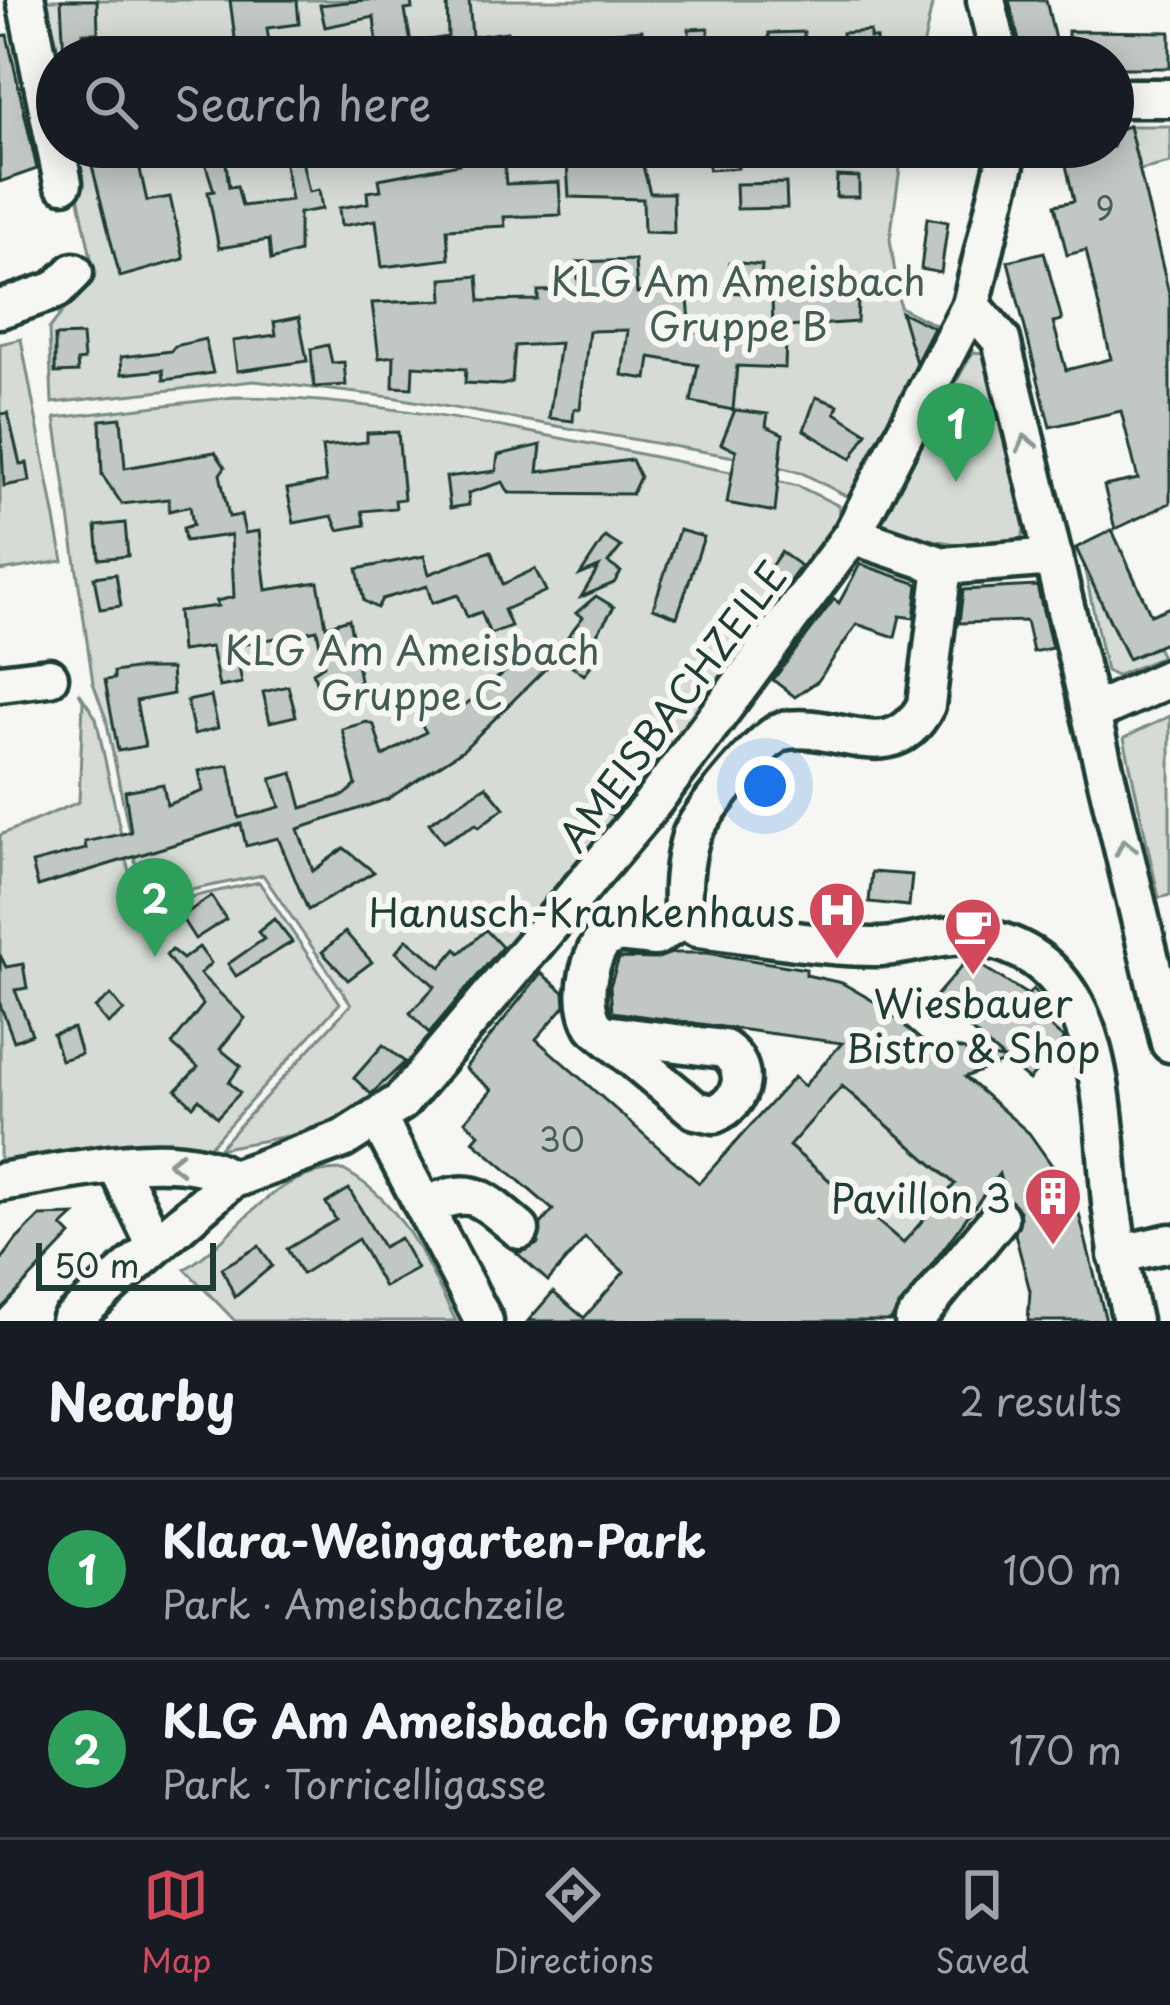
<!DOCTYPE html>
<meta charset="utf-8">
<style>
:root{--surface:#171b24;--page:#242831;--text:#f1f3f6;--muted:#9ea1a6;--line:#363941;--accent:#d1495b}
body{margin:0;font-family:"Playpen Sans",sans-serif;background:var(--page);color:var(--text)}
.scale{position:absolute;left:36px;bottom:30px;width:180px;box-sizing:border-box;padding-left:12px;border:6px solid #1f3d34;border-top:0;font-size:33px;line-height:42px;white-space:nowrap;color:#1f3d34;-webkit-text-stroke:9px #f6f6f2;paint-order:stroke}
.you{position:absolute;left:765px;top:786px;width:42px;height:42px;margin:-30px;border:9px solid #fff;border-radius:50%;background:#1a73e8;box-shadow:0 0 0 18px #1a73e833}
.badge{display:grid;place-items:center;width:78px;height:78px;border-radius:50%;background:var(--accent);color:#fff;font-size:39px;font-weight:700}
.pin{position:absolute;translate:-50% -99px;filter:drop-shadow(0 3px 6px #0008)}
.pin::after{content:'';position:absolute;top:63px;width:42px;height:36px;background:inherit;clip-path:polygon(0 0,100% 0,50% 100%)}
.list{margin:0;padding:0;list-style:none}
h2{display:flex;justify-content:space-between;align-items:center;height:156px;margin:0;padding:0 48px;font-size:51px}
h2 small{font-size:39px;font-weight:400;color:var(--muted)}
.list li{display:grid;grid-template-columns:78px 1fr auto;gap:36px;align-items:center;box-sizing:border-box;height:180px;padding:0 48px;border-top:3px solid var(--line)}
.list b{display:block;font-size:45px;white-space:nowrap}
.list p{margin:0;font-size:39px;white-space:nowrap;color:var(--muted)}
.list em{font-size:39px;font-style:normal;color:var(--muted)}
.icon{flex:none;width:66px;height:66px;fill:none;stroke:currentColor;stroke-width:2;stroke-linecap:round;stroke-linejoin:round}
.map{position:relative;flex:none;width:1170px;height:1321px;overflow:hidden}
.search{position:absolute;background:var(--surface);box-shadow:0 6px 30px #0003;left:36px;right:36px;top:36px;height:132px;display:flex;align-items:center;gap:30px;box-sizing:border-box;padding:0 42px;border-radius:66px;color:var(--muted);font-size:45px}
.sheet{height:516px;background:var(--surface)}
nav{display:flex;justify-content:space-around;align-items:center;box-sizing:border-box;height:168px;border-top:3px solid var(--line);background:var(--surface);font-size:33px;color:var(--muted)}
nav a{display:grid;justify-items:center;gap:6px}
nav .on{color:var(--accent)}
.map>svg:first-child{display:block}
.green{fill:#d6dbd6;stroke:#7a8c85;stroke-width:3}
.building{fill:#c1c8c3;stroke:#1f3d34;stroke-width:3;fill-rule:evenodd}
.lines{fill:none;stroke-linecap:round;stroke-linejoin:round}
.minor-casing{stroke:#1f3d34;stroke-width:45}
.minor{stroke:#f6f6f2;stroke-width:36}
.oneway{stroke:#8a9a93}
.labels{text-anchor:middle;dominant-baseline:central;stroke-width:12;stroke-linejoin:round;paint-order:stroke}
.number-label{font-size:33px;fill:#486058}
.park-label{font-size:39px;fill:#445d54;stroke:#f6f6f2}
.street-label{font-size:39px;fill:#1f3d34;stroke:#f6f6f2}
.poi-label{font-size:39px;fill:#1f3d34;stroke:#f6f6f2;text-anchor:end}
</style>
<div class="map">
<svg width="1170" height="1321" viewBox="0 0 1170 1321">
<rect width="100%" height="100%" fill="#f6f6f2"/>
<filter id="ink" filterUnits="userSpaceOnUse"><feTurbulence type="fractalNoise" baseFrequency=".00833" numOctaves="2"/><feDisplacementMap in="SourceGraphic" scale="24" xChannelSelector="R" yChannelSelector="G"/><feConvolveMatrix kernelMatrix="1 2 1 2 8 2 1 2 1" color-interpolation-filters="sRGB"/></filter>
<g filter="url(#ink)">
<g class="green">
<polygon points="39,0 933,0 921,57 57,57 57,92"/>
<polygon points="1129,126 1170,126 1170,163 1140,170"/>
<polygon points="68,147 903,147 890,239 900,307 941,328 850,498 802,473 752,460 391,397 254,381 52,403 49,329 94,272"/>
<polygon points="21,339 63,561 0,571 0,344"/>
<path d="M973 352 983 353 1024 528 1022 541C972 551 932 542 884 526L880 516Z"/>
<path d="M234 397C401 397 602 449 768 479L798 486 839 506 838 521 629 805 384 1100 325 1129 218 1149 351 1004 263 875 143 900 106 719 93 683 55 418Z"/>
<polygon points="1084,566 1128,659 1157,647 1162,657 1116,676 1106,671"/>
<polygon points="79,692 96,718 137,909 259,882 340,1003 209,1147 0,1166 0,835 79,802 83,701"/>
<polygon points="1170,716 1170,895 1159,898 1124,738"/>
<polygon points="842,1086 955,1184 903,1243 789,1146"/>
<path d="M343 1170C403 1201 426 1263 456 1321H235L185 1269C241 1235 268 1170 343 1170Z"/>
</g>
<g class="building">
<polygon points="61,0 97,0 98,33 83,33 85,57 64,57"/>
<polygon points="230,0 297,0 299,24 267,28 269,42 236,46"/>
<polygon points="365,0 411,0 412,9 405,10 411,43 448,37 447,0 469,0 472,37 507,32 511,57 378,57 374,17 325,27 320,5"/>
<polygon points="1009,0 1046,0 1056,44 1022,53"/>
<polygon points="708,28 709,57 690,57 689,29"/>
<polygon points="642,30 643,52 618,54 616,32"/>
<polygon points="870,31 870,38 876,38 877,57 843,57 842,33"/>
<polygon points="1068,31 1170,32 1170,68 1113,68 1113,57 1068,57"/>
<polygon points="804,32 804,57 769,57 769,33"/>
<polygon points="7,35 37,169 0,182 0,36"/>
<polygon points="1129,126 1170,298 1170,503 1115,529 1104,486 1138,479 1121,411 1050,427 1008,261 1044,252 1062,320 1053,322 1066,370 1111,359 1086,250 1067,255 1055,205 1074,201 1062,147 1113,147 1113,131"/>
<polygon points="135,147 147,201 170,197 184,259 120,277 89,154"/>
<polygon points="200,147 224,147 229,187 237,186 242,206 291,200 282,147 299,147 309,192 319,190 322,209 299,213 299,252 271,260 269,240 219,248 208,192 214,191"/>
<polygon points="566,147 638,147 650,193 673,193 674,233 644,232 643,199 569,197"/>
<polygon points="708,147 737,147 738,168 709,170"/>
<rect x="802" y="147" width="33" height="21"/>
<polygon points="503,148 506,184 559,182 561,215 504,217 505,226 447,229 449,259 382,267 376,220 341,226 339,208 368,203 367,192 381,190 379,179 459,164 457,149"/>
<polygon points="837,176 859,177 859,197 836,197"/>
<polygon points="786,183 787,208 737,209 736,184"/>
<polygon points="927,218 948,222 941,273 921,269"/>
<polygon points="635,260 637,293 687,289 691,332 786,339 785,368 737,366 733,410 691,402 698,365 650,357 647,379 622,375 628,330 589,331 580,409 574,409 573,421 549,418 560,343 515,346 512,382 502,385 465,383 466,369 413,366 412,388 393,387 394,356 379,358 372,303 443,300 442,279 478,276 480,301 538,300 538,291 579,290 577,262"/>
<polygon points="730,262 762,265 760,294 728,292"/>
<polygon points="772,297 858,301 857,322 773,328"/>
<polygon points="901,312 934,328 916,363"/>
<polygon points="299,317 307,361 237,371 233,341 276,335 274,322"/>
<polygon points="82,335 84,360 77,361 78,372 55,373 55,336"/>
<polygon points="205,339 213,373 164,380 163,370 122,374 121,357 171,351 175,346"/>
<polygon points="328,345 332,363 344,362 346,385 314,387 311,349"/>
<polygon points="816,397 838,405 835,413 867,433 851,459 804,430"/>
<polygon points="735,410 768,414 766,426 783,434 775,512 727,503 736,450 721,444"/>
<polygon points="8,413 20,464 27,463 30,481 4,486 0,414"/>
<polygon points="121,418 125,468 215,452 225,467 220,474 229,517 241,515 245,533 259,531 266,590 318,582 326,626 349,619 360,680 356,686 320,695 313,672 324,665 317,630 235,646 242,683 219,687 211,647 181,651 178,611 218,606 216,601 234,597 231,535 185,541 183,528 193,525 190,506 169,511 169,499 122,504 102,475 100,420"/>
<polygon points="398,432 404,499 395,500 396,508 362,511 365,525 338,530 332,516 294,523 287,489 326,482 322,447 367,442 367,433"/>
<polygon points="541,445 538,472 632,460 640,477 632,494 509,493 503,482 468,493 469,505 450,508 446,477 496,471 498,455"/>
<polygon points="125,523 128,556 99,559 96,526"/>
<polygon points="679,530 704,537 677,617 653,608"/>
<polygon points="1112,530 1151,615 1170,607 1170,641 1128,659 1076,548"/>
<polygon points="605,537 621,547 608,563 621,572 614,583 581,597 599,567 580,575"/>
<polygon points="491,551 503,584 535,569 546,591 504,610 511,626 490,634 481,612 467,617 458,595 432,603 427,586 382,599 377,608 364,601 357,569 424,556 429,574"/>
<polygon points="781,552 801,566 784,589 765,575"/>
<polygon points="860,564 918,584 914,618 900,616 895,637 857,624 818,681 795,697 773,680 834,599 839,603"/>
<polygon points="116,574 121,606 100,609 94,577"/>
<polygon points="1037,586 1052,648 1033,652 1026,621 959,623 963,590"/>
<polygon points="596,596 614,607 588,648 598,656 584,675 555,653 583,617 576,613"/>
<polygon points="536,646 550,664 463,750 388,799 298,829 313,871 344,848 374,872 308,910 278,838 246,846 241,824 38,886 32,863 86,849 85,842 131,832 125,791 163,784 167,805 203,791 199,771 229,765 239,818 280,807 271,779 293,773 302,808 345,795 356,785 342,729 367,722 374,725 383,756 426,732 412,709 442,696 453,715"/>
<polygon points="134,669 171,669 173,694 136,701 145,746 118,751 105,680 114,679 114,672"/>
<polygon points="288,686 296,716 270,722 263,692"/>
<polygon points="211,696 218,728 194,734 187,701"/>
<polygon points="609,775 631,794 613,816 590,796"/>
<polygon points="486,786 504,808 479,827 476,824 443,842 429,823"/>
<polygon points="872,872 912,875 909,906 869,902"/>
<polygon points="211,896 226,919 195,939 181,917"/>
<polygon points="274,919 292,942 236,976 228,964 264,939 258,932"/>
<polygon points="486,930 502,947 429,1033 410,1013 435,986 396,952 407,939 441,967 456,949 460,953"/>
<polygon points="345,932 372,962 348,980 322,952"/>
<polygon points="199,947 211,963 200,974 245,1018 220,1049 241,1066 229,1082 240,1093 217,1117 199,1099 193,1106 176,1090 198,1067 172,1044 203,1005 166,955 172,950 183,959"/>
<path d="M672 953H707L806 969V975L842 983 882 1006 945 1061 949 1046 1005 1060 934 998 969 958 1028 995 1033 989 1056 1019 1049 1026 1065 1039 1029 1080 1006 1061 965 1077 1029 1133 1058 1174 1068 1204 1076 1202 1106 1321H1028L1030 1291 1015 1234 1020 1211 1005 1197 999 1174 890 1321H528L553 1292 584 1318 624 1272 585 1238 548 1281 517 1253 538 1244 541 1224 553 1210 473 1141 479 1134 465 1121 492 1090 465 1068 541 973 564 992 565 1006 536 1039 699 1183 794 1077 804 1086 842 1043 612 1012 610 986 619 958 654 959ZM842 1086 955 1184 903 1243 789 1146Z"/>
<polygon points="0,955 6,967 23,964 27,988 15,990 32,1034 14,1041 0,1004"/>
<polygon points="111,995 124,1011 108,1024 95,1008"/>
<polygon points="73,1028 81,1054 61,1060 53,1034"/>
<polygon points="383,1045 405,1062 371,1094 354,1078"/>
<polygon points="349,1189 383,1247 400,1238 417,1269 384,1287 358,1239 302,1274 287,1249 336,1220 326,1203"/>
<polygon points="74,1215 62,1226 71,1235 0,1310 0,1262 16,1240 40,1216"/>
<polygon points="259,1246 272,1266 235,1297 222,1268"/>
</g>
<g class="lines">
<defs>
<g id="minor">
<polyline points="26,0 63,183"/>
<polyline points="986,0 1000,57"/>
<polyline points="1113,98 1170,98"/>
<polyline points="971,305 1001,340 1170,1043"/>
<polyline points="0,309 56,290 74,272"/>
<polyline points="852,535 943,566 1054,557"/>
<path d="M943 566 926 705C892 772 836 719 782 731 765 735 697 817 691 836 684 859 680 896 685 919L697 928C757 934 821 948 881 947 911 946 941 933 972 936 1107 952 1101 1103 1111 1203 1116 1243 1123 1282 1132 1321"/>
<polyline points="0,683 49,677"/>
<polyline points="1094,712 1170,678"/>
<path d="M605 1034 724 1049C751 1068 744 1102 714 1114L695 1110 594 1026C580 1001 587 965 602 941L617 933 655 937 685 919"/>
<polyline points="378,1119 484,1321"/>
<polyline points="117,1166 155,1244"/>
<path d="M0 1182C57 1174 186 1142 231 1180"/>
<path d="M424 1206C475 1185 480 1197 520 1230"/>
<polyline points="1117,1255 1170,1243"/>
<polyline points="70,1321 231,1180 343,1139 401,1102 648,809 852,535 971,305 1009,147"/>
<polyline points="914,1321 999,1218"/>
</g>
</defs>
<use href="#minor" class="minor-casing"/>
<use href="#minor" class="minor"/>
</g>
<defs><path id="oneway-chevron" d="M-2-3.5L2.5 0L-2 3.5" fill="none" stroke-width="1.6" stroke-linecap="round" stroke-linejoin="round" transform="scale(3)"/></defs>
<g class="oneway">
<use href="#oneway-chevron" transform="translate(1026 443) rotate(-104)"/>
<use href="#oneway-chevron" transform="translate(1125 847) rotate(-103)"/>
<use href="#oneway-chevron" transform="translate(176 1163) rotate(180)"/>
</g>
</g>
<defs>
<symbol id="hospital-pin" viewBox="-11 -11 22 30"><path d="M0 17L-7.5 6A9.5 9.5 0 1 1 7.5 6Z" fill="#d1495b" stroke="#f6f6f2"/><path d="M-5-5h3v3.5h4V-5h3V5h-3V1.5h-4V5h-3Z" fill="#fff"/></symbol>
<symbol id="cafe-pin" viewBox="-11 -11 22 30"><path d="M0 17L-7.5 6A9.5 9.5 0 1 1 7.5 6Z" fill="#d1495b" stroke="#f6f6f2"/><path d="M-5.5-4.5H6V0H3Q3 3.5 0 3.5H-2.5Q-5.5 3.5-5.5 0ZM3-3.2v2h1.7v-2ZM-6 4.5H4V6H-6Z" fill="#fff"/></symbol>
<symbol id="building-pin" viewBox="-11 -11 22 30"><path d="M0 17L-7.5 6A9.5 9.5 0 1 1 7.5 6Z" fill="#d1495b" stroke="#f6f6f2"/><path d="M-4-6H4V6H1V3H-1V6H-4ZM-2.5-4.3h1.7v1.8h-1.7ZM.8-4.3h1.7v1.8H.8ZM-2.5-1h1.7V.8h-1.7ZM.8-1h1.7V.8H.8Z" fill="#fff"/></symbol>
</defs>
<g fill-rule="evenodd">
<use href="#hospital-pin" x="804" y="877" width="66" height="90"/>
<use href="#cafe-pin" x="940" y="893" width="66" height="90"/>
<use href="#building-pin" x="1020" y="1163" width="66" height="90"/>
</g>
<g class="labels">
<g class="number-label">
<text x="1105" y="207">9</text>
<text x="562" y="1138">30</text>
</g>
<g class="park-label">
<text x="738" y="279">KLG Am Ameisbach<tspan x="738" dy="45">Gruppe B</tspan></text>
<text x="412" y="648">KLG Am Ameisbach<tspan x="412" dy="45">Gruppe C</tspan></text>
</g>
<g class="street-label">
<text transform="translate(671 705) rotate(-53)">AMEISBACHZEILE</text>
</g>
<g class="poi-label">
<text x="795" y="910">Hanusch-Krankenhaus</text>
<text x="973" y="1001" text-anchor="middle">Wiesbauer<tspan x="973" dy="45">Bistro &amp; Shop</tspan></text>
<text x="1011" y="1196">Pavillon 3</text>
</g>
</g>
</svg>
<div class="scale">50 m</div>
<div class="you"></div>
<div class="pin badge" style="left:956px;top:482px;background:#2e9e5b">1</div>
<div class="pin badge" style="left:155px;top:957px;background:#2e9e5b">2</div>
<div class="search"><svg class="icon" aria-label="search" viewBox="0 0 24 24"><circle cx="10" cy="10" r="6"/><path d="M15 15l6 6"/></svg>Search here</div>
</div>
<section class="sheet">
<h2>Nearby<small>2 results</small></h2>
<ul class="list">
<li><span class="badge" style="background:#2e9e5b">1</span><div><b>Klara-Weingarten-Park</b><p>Park · Ameisbachzeile</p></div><em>100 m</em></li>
<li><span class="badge" style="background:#2e9e5b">2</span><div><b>KLG Am Ameisbach Gruppe D</b><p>Park · Torricelligasse</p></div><em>170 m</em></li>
</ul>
</section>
<nav>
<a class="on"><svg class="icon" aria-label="map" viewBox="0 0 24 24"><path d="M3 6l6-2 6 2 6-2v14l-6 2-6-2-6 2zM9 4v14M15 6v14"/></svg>Map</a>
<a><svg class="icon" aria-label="directions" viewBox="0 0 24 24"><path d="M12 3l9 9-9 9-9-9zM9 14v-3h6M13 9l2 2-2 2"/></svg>Directions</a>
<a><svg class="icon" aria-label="saved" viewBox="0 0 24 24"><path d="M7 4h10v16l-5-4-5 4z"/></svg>Saved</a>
</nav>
